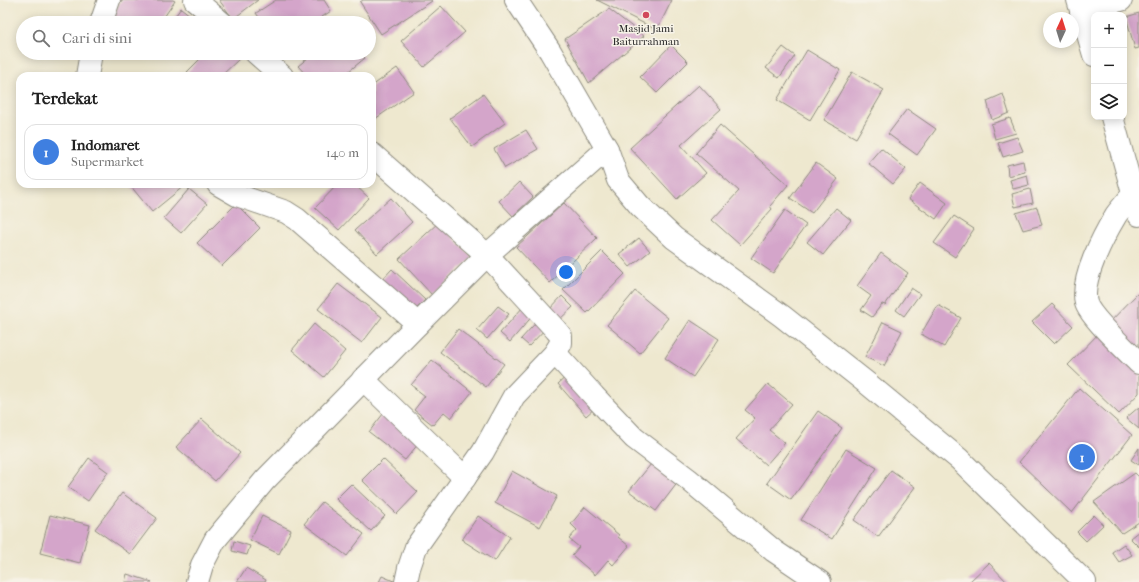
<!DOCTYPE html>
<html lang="id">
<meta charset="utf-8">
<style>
:root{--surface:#fff;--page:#f2f2f2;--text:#222;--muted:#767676;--line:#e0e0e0;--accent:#0b8043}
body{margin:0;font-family:"IM FELL French Canon",serif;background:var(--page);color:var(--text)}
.controls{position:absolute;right:12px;top:12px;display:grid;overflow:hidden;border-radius:8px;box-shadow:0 2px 10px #0003}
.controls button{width:36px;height:36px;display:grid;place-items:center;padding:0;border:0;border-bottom:1px solid var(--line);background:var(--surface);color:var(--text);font:20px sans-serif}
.compass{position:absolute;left:1043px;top:12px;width:36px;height:36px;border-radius:50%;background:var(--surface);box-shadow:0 2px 10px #0003;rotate:4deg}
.you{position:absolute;left:566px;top:272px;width:14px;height:14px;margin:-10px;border:3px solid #fff;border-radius:50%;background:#1a73e8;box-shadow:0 0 0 6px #1a73e833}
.badge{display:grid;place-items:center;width:26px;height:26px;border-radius:50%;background:var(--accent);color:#fff;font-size:13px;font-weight:700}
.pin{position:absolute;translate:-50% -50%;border:2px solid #fff;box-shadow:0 1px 4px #0006}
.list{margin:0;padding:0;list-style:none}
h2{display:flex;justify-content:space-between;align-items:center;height:52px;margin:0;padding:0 16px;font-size:17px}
h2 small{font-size:13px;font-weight:400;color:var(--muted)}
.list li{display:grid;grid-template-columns:26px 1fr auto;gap:12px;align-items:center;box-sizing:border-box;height:56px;margin:0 8px 8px;padding:0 8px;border:1px solid var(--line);border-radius:12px}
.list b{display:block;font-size:15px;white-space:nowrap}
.list p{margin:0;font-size:13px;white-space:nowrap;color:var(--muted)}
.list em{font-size:13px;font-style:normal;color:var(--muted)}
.icon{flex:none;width:22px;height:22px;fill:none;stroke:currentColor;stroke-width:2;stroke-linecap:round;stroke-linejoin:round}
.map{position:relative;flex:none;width:1139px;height:582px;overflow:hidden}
.search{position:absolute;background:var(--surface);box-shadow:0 2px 10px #0003;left:16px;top:16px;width:360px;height:44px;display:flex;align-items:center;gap:10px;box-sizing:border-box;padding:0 14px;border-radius:22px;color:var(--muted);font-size:15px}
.panel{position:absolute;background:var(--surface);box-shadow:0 2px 10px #0003;left:16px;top:72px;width:360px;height:116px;border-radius:12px}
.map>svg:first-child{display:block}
.building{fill:#d4a5ca}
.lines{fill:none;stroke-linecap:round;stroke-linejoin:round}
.street-casing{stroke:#8c8a7d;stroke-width:24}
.primary-casing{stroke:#8c8a7d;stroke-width:24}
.street{stroke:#fff;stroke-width:22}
.primary{stroke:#fff;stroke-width:22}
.poi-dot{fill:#d1495b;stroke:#f7f3e8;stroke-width:1.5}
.labels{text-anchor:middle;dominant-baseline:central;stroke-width:3;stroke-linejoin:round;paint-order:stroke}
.poi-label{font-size:11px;fill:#2b2b2b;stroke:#f7f3e8}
</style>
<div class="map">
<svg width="1139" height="582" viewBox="0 0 1139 582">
<rect width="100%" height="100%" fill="#f7f3e8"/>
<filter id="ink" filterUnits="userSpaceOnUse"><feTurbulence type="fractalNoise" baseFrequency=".025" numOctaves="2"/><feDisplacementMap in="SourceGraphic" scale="8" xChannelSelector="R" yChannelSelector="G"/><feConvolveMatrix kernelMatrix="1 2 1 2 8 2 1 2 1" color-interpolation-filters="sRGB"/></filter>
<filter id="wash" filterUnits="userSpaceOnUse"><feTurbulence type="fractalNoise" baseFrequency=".012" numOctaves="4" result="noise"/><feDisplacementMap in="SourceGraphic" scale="16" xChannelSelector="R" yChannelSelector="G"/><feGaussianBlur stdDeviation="0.9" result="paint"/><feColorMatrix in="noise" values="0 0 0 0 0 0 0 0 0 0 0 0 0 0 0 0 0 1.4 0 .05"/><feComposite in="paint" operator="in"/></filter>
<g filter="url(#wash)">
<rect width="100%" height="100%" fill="#eee8cf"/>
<g id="blocks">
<g class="building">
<polygon points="122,0 173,0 175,1 160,23 121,23 111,16"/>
<polygon points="219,0 258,0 233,19"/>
<polygon points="276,0 324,0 331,11 313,23 263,23 256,13"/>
<polygon points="363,0 431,0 432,1 381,34 360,2"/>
<polygon points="597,0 672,0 657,30"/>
<polygon points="441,6 465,32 424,67 401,41"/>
<polygon points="181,8 195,19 192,23 170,23"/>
<polygon points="609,9 644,36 589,83 565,39"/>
<polygon points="1139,13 1139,48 1135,49 1126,17"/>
<polygon points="671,45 688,62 657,93 640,77"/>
<polygon points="783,47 795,56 779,78 766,68"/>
<polygon points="807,50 840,70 810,120 777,100"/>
<polygon points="206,53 233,53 239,59 221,76 192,76 187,72"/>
<polygon points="314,53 360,53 365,58 343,76 307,76 298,66"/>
<polygon points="397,68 414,92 372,121 372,86"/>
<polygon points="852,72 884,90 856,138 824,120"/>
<polygon points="699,85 721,109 681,145 706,173 677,199 630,148"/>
<polygon points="483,94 505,123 472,147 450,118"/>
<polygon points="1003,94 1009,113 992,120 987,101"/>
<polygon points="907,109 936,129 917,155 888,134"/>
<polygon points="1010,118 1016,133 995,139 991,124"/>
<polygon points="720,125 788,185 770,206 772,209 740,245 712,220 739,191 696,153"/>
<polygon points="526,130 538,149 505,168 494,149"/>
<polygon points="1017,137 1023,151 1003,157 998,143"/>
<polygon points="881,148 906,169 893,184 868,163"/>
<polygon points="1023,161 1025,172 1008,176 1007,165"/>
<polygon points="816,163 838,179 812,213 790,198"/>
<polygon points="1027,175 1029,185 1013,189 1010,180"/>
<polygon points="519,182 533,197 513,216 499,201"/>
<polygon points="920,183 947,203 936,219 908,199"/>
<polygon points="129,184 182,184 184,186 152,212"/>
<polygon points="338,184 354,184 369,198 339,230 315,208"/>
<polygon points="189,189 207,204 181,233 164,218"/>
<polygon points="1030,189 1033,203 1015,207 1012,194"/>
<polygon points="391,198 412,222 377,254 355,230"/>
<polygon points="564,203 597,238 550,283 516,247"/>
<polygon points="236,204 260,228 222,266 197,243"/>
<polygon points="1037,207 1042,225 1023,230 1016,213"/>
<polygon points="836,208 851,220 823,255 807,242"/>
<polygon points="785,210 806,225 773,273 751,258"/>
<polygon points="954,216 974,229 955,257 934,243"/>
<polygon points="439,222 472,258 432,295 399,259"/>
<polygon points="639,238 650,251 630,267 619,254"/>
<polygon points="602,251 625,274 587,313 563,290"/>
<polygon points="881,253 908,273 885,305 882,304 872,317 861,310 871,296 857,286"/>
<polygon points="392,269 425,300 411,314 379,283"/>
<polygon points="338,284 382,317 362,343 318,309"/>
<polygon points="911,288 920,294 904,316 896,310"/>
<polygon points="635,291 668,318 640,353 607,325"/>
<polygon points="1139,292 1139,393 1119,414 1068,365"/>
<polygon points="562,296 573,307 559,320 549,310"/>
<polygon points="531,298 541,306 510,342 500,333"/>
<polygon points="1052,304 1073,326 1054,344 1032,322"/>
<polygon points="938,305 961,318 944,347 921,334"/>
<polygon points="498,306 509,314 487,339 477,330"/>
<polygon points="541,317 549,325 529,346 521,339"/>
<polygon points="690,320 719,339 693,377 665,358"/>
<polygon points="883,322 902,331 884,366 865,357"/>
<polygon points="314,324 345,351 324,377 292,350"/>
<polygon points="458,329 504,364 486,387 440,352"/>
<polygon points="432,360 472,392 451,418 444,412 433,425 414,410 425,396 411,385"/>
<polygon points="579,365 607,397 586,416 558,384"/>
<polygon points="768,384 792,404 769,430 785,443 766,465 736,439 755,418 745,410"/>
<polygon points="1079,388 1132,435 1072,513 1019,462"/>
<polygon points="1139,407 1139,429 1126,418"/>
<polygon points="387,409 424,437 405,460 369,432"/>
<polygon points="818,411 842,428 791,500 767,483"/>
<polygon points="202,419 240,453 215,481 176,447"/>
<polygon points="1139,448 1139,465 1131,460"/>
<polygon points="846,449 877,468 832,539 801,520"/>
<polygon points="660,453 685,473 656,511 629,491"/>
<polygon points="89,458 108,472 88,501 68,487"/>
<polygon points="383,459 418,492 397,514 362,480"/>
<polygon points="891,470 915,487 878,537 854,520"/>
<polygon points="512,471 557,496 540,527 495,503"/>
<polygon points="1135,473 1139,477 1139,522 1122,533 1094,502"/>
<polygon points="351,484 385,516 371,531 336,499"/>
<polygon points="122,493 157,518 130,554 95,529"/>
<polygon points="322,502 364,534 347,556 304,524"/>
<polygon points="585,507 619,535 618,537 629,546 613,565 608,560 595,575 572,555 579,547 569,539 577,530 571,524"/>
<polygon points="50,515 90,525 80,563 40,553"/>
<polygon points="1094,515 1103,525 1086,541 1077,532"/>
<polygon points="262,516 291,530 279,554 250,540"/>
<polygon points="478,516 510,537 495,561 462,540"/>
<polygon points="1139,531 1139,547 1130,538"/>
<polygon points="234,541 250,546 247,555 232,551"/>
<polygon points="1124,544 1132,555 1119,562 1112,552"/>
<polygon points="989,563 1007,582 969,582"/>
<polygon points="246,568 266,580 265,582 237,582"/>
<polygon points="127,574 152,582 125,582"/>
<polygon points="382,576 396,582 379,582"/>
</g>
</g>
</g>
<g filter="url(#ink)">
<use href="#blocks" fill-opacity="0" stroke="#8c8a7d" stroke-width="1"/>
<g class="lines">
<defs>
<g id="street">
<polyline points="195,0 222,23"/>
<polyline points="1078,0 1094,55"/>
<polyline points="1081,11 1121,0"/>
<polyline points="101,23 109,0"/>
<polyline points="256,53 282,76"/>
<polyline points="87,76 91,53"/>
<polyline points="1112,117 1139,215"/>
<polyline points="372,154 487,255 556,330 561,336 561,343 555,353 514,396 483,452 416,547 409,568 406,582"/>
<polyline points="218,184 237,195 286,212 297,219 418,324 487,255 607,149"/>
<path d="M1133 194C1128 201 1121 208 1116 215 1104 235 1080 280 1086 303 1090 317 1127 351 1139 363"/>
<polyline points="555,353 594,396 634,438 688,479 774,551 820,582"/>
<polyline points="363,379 465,478"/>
<polyline points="197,582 202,565 215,540 265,480 418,324"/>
</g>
<polyline id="primary" points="516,0 550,51 607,149 618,180 640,206 674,238 782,316 868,384 959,459 1085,582"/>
</defs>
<use href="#street" class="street-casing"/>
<use href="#primary" class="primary-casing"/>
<use href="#street" class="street"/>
<use href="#primary" class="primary"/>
</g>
</g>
<circle class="poi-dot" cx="646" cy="15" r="4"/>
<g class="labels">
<g class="poi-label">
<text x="646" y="28">Masjid Jami<tspan x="646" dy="13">Baiturrahman</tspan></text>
</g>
</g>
</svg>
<div class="controls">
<button>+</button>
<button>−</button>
<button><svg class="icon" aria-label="layers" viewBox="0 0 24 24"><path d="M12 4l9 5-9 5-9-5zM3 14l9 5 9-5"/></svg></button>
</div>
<svg class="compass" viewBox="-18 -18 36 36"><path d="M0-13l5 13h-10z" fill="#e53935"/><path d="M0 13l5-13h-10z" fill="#767676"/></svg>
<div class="you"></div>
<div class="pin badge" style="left:1082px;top:457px;background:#3f7fe0">1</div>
<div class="search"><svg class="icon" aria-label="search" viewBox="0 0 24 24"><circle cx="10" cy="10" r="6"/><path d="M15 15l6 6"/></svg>Cari di sini</div>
<section class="panel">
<h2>Terdekat<small></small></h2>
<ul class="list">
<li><span class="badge" style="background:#3f7fe0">1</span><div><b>Indomaret</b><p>Supermarket</p></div><em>140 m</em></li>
</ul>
</section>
</div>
